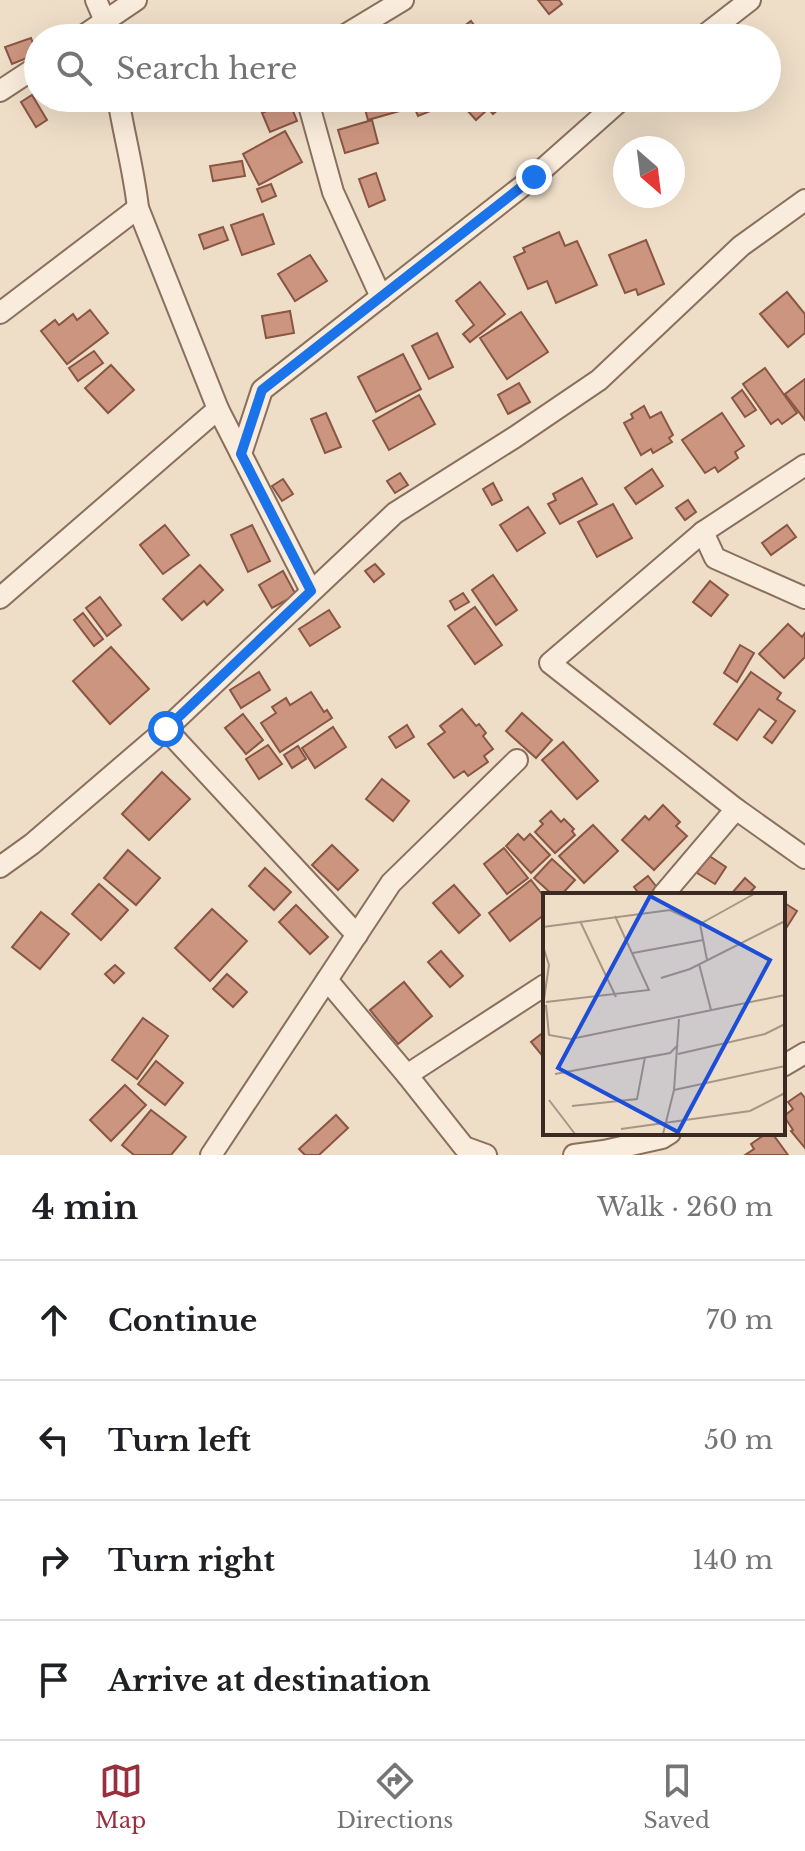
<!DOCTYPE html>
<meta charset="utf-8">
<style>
:root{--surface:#fff;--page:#f6f6f6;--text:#202124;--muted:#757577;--line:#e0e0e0;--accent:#992e3d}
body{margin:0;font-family:"Libre Baskerville",serif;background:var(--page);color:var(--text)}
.compass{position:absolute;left:613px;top:136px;width:72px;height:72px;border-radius:50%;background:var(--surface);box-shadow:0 8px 32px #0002;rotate:152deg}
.stop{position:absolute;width:24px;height:24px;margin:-18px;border:6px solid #1a73e8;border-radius:50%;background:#fff}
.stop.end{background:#1a73e8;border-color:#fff;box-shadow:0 2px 8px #0008}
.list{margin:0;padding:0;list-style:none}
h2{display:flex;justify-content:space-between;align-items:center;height:104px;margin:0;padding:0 32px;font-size:34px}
h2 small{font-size:26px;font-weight:400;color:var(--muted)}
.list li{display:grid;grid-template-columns:52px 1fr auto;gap:24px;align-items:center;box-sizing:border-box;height:120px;padding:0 32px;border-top:2px solid var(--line)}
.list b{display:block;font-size:30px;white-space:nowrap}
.list em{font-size:26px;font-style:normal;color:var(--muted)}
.icon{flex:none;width:44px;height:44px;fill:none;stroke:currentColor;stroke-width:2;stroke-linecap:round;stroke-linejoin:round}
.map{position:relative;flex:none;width:805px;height:1155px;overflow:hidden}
.search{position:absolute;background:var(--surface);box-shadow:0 8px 32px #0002;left:24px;right:24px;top:24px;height:88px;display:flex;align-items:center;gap:20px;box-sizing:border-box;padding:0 28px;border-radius:44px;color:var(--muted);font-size:30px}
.sheet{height:584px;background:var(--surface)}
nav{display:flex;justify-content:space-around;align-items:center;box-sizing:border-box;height:112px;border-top:2px solid var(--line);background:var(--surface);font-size:22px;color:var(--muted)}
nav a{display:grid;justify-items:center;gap:4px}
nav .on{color:var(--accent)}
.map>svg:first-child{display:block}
.building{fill:#cc957f;stroke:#895643;stroke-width:2}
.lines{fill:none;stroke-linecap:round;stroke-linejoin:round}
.minor-casing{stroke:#8a6f5d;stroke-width:24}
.minor{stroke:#f9ecdc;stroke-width:20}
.route{stroke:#1a73e8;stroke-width:10}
.inset-road{fill:none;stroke:#a69685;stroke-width:2}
.view{fill:#1d4ed8;fill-opacity:0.15;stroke:#1d4ed8;stroke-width:4}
.inset-edge{fill:none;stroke:#3b2a21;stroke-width:4}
</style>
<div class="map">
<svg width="805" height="1155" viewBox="0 0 805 1155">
<rect width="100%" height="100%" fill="#eedec8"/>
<g class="building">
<polygon points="538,0 559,0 562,4 549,14"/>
<polygon points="471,21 484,38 448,38"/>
<polygon points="31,38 37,54 12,64 5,47"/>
<polygon points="32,95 47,120 36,127 21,102"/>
<polygon points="362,98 399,98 403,110 368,120"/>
<polygon points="410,98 434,98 438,108 418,116"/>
<polygon points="456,98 476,98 487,110 476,120"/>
<polygon points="479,98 511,98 493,114"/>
<polygon points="289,101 297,121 270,132 262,113"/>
<polygon points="372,120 378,143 345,153 338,130"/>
<polygon points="285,131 302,162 259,185 243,154"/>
<polygon points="242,161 245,176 213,181 210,166"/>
<polygon points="376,173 385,200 369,207 359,179"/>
<polygon points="271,184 276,196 262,202 257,189"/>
<polygon points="263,214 274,244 242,255 231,225"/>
<polygon points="223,227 228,240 204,249 199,235"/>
<polygon points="559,232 565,246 577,241 597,285 556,303 547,281 528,289 514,257 525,252 523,248"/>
<polygon points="646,240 664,284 638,295 636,289 625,293 609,255"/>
<polygon points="310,255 327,281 295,301 278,274"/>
<polygon points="480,282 505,314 470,342 463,334 474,325 456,301"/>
<polygon points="787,292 805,314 805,333 788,347 760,314"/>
<polygon points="90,310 108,333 67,364 41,331 55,320 59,325 73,314 77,320"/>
<polygon points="290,311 294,333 266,338 262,316"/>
<polygon points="521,312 548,352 507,379 480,338"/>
<polygon points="437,333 453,367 429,379 412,346"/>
<polygon points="94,351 103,363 78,381 69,368"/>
<polygon points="403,354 421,389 376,412 358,377"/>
<polygon points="111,365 134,390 108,413 85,388"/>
<polygon points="765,368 797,413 782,424 778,419 771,424 743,384"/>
<polygon points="805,379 805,420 785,394"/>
<polygon points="519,383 530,402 508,414 498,395"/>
<polygon points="742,390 756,410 745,417 732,398"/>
<polygon points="419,395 435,424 389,450 373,421"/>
<polygon points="644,406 650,418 661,412 673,435 669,438 672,442 653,453 651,449 641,455 624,423 633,418 631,414"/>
<polygon points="326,413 341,447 325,453 311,419"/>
<polygon points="722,413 744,446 735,452 738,458 718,472 715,467 705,473 682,440"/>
<polygon points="652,469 663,486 636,504 625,488"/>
<polygon points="400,473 408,485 395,493 387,481"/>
<polygon points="582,478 597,504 560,524 548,504 556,500 553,494"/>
<polygon points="283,479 293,494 282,501 272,486"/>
<polygon points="493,483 502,500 492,505 483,489"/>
<polygon points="688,500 696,512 685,520 676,508"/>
<polygon points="613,504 632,538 597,557 578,522"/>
<polygon points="528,507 545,533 517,551 500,525"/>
<polygon points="165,525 189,555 163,574 140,545"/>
<polygon points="252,525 270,561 248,572 231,535"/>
<polygon points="787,525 796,537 771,555 762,543"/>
<polygon points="375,564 384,574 374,582 365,571"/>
<polygon points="200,565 223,590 207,605 204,601 182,620 163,599"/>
<polygon points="283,571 296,595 272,608 259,585"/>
<polygon points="493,575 517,610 496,625 472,590"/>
<polygon points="710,581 728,595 711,616 693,602"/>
<polygon points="463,593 469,602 455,610 450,601"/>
<polygon points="100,597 121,625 107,636 86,608"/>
<polygon points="475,607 502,645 475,664 448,626"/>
<polygon points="329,610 340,627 310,646 299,629"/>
<polygon points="83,613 103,639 94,646 74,620"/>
<polygon points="788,624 802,637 805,633 805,657 784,678 759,654"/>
<polygon points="740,645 754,653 737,682 724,673"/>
<polygon points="111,647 149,689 110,724 73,681"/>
<polygon points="259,672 270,690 241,708 230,690"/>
<polygon points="751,672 781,693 777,699 795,711 772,743 764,737 776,721 759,709 737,740 714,724"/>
<polygon points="311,692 324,712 327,710 332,718 280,752 261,723 276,713 272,707 286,698 290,705"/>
<polygon points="462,709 476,726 479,724 486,733 483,736 493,749 484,756 488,762 468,776 464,771 454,778 428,744 445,732 440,726"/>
<polygon points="522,713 552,740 536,758 506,731"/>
<polygon points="243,714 263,740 246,754 225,728"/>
<polygon points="407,725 414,737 396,748 389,737"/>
<polygon points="333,727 346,747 315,768 302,748"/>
<polygon points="563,742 598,781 577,799 542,760"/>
<polygon points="268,745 282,764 259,779 246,759"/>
<polygon points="298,746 306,759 292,768 284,755"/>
<polygon points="162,772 190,799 149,840 122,814"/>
<polygon points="382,779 409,801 393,821 366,799"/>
<polygon points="663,805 680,822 676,826 687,836 654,870 622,840 645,816 649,820"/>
<polygon points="551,811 561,822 564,819 574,829 572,831 575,835 555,853 535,832 543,824 540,821"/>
<polygon points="593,825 618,851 584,883 559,856"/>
<polygon points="518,834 524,840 530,834 550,855 531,873 506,846"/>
<polygon points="332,845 358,870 338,890 312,865"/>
<polygon points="504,848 528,878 507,894 484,864"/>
<polygon points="128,850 160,878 136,905 104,878"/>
<polygon points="708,855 726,867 715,884 697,873"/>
<polygon points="552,859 575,880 561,895 553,895 534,878"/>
<polygon points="265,868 291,892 274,910 249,886"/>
<polygon points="648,876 659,890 652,895 640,895 634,887"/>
<polygon points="745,878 755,887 748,895 734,895 732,893"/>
<polygon points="531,880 545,898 545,914 510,941 489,913"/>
<polygon points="99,884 128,910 101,940 72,914"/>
<polygon points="454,885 480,915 459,933 433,903"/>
<polygon points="783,902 797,911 785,930 783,929"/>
<polygon points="296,905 328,937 310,954 279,922"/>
<polygon points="212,909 247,941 210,981 175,948"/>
<polygon points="41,912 69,934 40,969 12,947"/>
<polygon points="441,951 463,976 450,987 428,962"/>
<polygon points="115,965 124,973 114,983 105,974"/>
<polygon points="227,974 247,992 233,1007 213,989"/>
<polygon points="404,982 432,1016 398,1044 370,1010"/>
<polygon points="143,1018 168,1036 137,1079 112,1060"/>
<polygon points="545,1031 545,1059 531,1042"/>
<polygon points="156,1061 183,1083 165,1105 138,1084"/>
<polygon points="125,1085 146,1105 111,1141 90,1120"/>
<polygon points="801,1093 805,1098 805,1148 791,1131 793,1130 784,1116 793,1109 788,1102"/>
<polygon points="151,1110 186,1137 171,1155 134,1155 122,1145"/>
<polygon points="336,1115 348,1128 319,1155 305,1155 299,1149"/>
<polygon points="767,1133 772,1133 788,1155 745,1155 754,1149 751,1144"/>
</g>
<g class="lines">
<defs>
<g id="minor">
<polyline points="96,0 105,21 108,38"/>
<polyline points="80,38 136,0"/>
<polyline points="340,38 403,0"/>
<polyline points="701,38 750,0"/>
<polyline points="0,91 38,66"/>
<path d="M118 98C124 135 134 171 138 208L218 409 311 591"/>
<polyline points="307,98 333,192 381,297"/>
<polyline points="0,313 138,208"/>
<polyline points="241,454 262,390 534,177 623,98"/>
<polyline points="805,465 703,532 550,663 736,809 805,858"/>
<polyline points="703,532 715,558 805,598"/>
<polyline points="0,598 218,409"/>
<polyline points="166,729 357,935"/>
<polyline points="0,867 32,844 166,729 395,513 515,437 599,380 741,246 805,200"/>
<polyline points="663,895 736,809"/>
<polyline points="327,980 407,1075 464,1147 486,1155"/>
<polyline points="783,1066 805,1053"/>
<polyline points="407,1075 545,985"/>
<polyline points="211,1155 391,883 517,760"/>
<polyline points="574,1155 604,1151 662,1138 670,1133"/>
</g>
</defs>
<use href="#minor" class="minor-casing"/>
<use href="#minor" class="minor"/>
</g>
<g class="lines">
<polyline class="route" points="166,729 311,591 241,454 262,390 534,177"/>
</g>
<g transform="translate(543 893)">
<rect width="242" height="242" fill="#eedec8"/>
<path class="inset-road" d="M37 28 73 104M157 31 211 1M0 34 127 17 157 31 164 67M0 53 6 72 0 113M90 60 160 47M156 71 168 117M118 85 147 76 242 28M3 109 106 97 72 23M3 112 6 142 28 146 242 102M135 161 222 141 242 131M12 181 127 160 135 152M131 197 242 173M6 207 32 241M29 213 94 206 102 164M78 236 207 218 242 200M120 241 131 197 136 126"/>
<path class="view" d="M107 3 227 67 135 239 15 175Z"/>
<rect width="242" height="242" class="inset-edge"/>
</g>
</svg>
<svg class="compass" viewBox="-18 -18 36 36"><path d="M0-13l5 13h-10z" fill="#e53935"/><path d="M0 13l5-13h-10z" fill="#757577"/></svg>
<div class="stop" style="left:166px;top:729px"></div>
<div class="stop end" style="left:534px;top:177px"></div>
<div class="search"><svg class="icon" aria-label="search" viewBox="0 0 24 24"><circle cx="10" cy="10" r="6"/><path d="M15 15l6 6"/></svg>Search here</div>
</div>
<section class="sheet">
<h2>4 min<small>Walk · 260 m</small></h2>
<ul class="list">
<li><svg class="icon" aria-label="ahead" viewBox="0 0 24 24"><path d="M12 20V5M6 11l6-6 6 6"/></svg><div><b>Continue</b></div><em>70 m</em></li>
<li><svg class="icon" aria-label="left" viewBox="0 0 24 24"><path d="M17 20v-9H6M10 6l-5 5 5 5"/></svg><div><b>Turn left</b></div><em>50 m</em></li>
<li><svg class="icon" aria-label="right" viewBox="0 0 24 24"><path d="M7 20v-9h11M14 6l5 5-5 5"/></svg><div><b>Turn right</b></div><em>140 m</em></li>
<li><svg class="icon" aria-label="arrive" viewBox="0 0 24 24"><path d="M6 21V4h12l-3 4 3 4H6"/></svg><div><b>Arrive at destination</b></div></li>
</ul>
</section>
<nav>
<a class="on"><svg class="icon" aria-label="map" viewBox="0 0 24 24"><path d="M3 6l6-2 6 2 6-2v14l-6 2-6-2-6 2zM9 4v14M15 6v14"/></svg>Map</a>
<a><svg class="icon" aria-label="directions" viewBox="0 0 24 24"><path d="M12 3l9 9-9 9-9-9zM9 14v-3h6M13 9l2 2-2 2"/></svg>Directions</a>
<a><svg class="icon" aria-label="saved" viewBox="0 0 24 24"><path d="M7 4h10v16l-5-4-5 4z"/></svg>Saved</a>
</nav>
